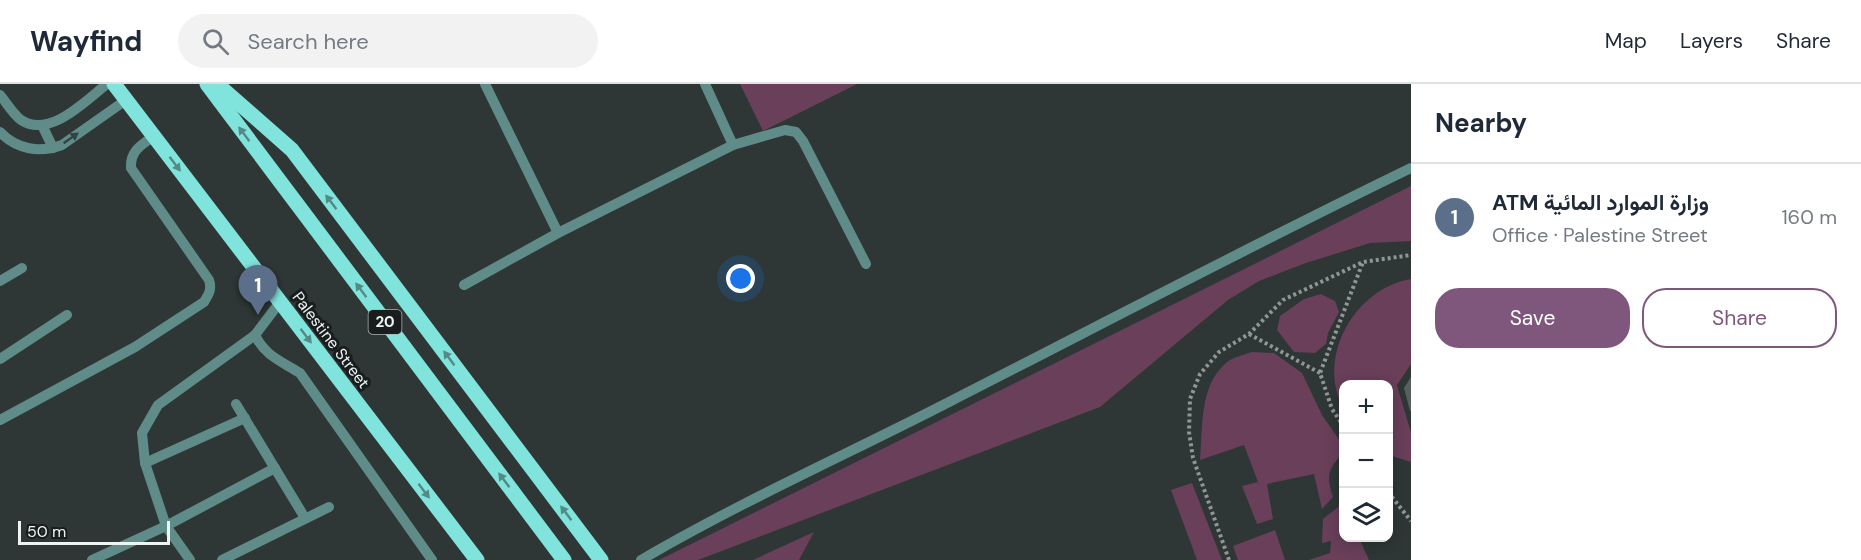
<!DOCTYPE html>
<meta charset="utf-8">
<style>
:root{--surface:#fff;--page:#f2f2f3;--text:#1f2937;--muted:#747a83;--line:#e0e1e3;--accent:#7f577c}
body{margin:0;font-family:"DM Sans",Vazirmatn,sans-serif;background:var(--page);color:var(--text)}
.controls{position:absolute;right:18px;bottom:18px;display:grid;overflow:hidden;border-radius:12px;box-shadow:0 3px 15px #0003}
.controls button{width:54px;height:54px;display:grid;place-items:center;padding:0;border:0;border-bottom:2px solid var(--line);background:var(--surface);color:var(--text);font:30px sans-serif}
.scale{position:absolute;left:18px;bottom:15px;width:152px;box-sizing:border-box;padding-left:6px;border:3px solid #eef3f3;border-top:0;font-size:16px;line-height:21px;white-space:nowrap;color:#eef3f3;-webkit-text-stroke:4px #191d1d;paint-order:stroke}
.you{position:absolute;left:741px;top:195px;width:21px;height:21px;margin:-15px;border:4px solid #fff;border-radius:50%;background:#1a73e8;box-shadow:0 0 0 9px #1a73e833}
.badge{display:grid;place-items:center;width:39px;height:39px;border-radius:50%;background:var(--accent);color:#fff;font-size:20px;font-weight:700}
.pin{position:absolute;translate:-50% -50px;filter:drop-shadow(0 2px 3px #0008)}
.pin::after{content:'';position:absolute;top:32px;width:21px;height:18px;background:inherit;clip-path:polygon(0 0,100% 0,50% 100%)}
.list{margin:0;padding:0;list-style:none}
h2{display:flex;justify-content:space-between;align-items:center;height:78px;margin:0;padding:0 24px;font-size:26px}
h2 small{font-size:20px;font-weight:400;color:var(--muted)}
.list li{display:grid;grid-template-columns:39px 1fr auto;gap:18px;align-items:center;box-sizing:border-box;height:108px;padding:0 24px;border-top:2px solid var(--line)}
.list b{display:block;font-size:22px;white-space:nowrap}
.list p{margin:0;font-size:20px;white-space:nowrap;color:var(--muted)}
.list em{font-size:20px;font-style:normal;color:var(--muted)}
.actions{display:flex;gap:12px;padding:18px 24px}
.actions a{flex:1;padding:14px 0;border:2px solid var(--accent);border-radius:24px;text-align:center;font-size:21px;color:var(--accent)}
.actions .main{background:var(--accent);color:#fff}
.icon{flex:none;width:33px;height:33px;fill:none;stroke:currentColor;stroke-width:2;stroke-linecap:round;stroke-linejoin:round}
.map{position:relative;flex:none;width:1411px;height:476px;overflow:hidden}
header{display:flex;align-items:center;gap:36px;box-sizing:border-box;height:84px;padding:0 30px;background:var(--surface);border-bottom:2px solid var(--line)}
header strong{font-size:28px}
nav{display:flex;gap:33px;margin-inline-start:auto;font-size:21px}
.search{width:420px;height:54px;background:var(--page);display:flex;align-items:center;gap:15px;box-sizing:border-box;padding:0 21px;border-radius:33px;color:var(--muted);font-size:22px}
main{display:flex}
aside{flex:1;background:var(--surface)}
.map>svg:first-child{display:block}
.green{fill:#693f5a}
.building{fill:#57605f}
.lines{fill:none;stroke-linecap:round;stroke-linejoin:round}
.path{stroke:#8f9696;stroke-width:4;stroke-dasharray:3 3;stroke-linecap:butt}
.service{stroke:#5f8c88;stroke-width:10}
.primary{stroke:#81e4dc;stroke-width:15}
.oneway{fill:#528a86}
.oneway2{fill:#324442}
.labels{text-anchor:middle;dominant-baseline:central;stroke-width:6;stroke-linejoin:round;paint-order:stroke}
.shield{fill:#191d1d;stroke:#aeb3b3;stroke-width:1.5}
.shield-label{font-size:15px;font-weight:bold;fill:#eef3f3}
.street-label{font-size:16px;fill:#eef3f3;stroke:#191d1d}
</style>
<header>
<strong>Wayfind</strong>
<div class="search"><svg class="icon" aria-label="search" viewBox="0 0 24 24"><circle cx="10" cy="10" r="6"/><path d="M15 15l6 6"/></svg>Search here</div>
<nav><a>Map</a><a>Layers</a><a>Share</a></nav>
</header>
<main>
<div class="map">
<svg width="1411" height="476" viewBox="0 0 1411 476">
<rect width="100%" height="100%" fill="#2e3736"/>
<g class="green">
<polygon points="740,0 857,0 763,47"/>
<polygon points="1411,102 1411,157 1370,159 1306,179 1259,197 1228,216 1100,323 698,476 659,476"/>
<path d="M1411 195V280L1397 301 1411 349V378L1389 371 1388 300H1344L1343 323C1316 272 1356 204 1411 195Z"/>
<polygon points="1321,210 1335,217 1339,228 1328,249 1326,260 1315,269 1294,268 1277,246 1280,232 1304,215"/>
<path d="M1252 268 1274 269 1302 289 1322 331 1343 361V369C1328 385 1326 392 1333 413L1322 425 1314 390 1267 400 1273 435 1257 440 1242 402 1258 398 1244 361 1200 376C1203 344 1199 302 1226 279 1232 273 1244 271 1252 268Z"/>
<polygon points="1192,399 1222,476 1197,476 1171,406"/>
<polygon points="1342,420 1344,454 1359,454 1369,476 1309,476 1330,469 1331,457 1322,459 1323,435"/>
<polygon points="1275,446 1285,476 1238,476 1233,462"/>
<polygon points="814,448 799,476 753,476"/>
</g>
<polygon class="building" points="1411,293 1411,327 1410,327 1404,304"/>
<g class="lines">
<g class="path">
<polyline points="1249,250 1320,289"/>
<polyline points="1344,343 1332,325 1320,289 1363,178"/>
<polyline points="1388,408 1411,437"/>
<polyline points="1229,476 1193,374 1189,348 1190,315 1200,290 1219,268 1249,250 1283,216 1363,178 1411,171"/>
</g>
<g class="service">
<polyline points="485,0 558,149"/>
<polyline points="705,0 733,61"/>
<path d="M0 11C6 18 13 30 21 36 50 55 86 16 107 0"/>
<polyline points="42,41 53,64"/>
<path d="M0 48C17 66 40 69 62 61L126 16"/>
<polyline points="0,197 22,184"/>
<polyline points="464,201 558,149 733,61 785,46 796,48 803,57 866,180"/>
<path d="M280 218 255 251C265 272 281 277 300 289L432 476"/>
<polyline points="0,275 67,231"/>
<polyline points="236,320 305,434"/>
<path d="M0 336 135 263 204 218C209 210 212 205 209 196L131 84C130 67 141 61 154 52"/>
<polyline points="145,379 245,334"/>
<polyline points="92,476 166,442 145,379 142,349 158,321 255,251"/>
<polyline points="190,476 166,442 275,384"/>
<polyline points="222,476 329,423"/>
<path d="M641 476C742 417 848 370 951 317 1104 239 1256 159 1411 84"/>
</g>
<g class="primary">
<polyline points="114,0 477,476"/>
<polyline points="207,0 564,476"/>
<polyline points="217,0 292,66 601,476"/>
</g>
</g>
<defs><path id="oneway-solid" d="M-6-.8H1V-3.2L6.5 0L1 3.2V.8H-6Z" transform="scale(1.5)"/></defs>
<g class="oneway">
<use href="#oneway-solid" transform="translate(244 50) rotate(-127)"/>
<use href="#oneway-solid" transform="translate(175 80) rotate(53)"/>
<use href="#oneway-solid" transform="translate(331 118) rotate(-127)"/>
<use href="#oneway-solid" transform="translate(361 206) rotate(-127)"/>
<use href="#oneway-solid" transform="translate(306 252) rotate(53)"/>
<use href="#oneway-solid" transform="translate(449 274) rotate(-127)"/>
<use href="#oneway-solid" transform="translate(504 396) rotate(-127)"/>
<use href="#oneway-solid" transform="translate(424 407) rotate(53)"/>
<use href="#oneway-solid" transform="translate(566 429) rotate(-127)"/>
</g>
<use class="oneway2" href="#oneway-solid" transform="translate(71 54) rotate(-35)"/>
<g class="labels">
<rect class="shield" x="368.5" y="226" width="33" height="24" rx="4.5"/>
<g class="shield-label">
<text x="385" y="238">20</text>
</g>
<g class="street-label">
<text transform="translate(331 256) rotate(53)">Palestine Street</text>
</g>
</g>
</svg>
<div class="controls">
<button>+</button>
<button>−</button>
<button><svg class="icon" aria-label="layers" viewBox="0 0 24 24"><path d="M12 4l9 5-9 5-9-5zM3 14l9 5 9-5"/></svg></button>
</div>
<div class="scale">50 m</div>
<div class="you"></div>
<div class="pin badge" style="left:258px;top:231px;background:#5c6f8a">1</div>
</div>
<aside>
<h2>Nearby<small></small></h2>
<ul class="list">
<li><span class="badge" style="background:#5c6f8a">1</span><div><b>ATM وزارة الموارد المائية</b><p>Office · Palestine Street</p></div><em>160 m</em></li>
</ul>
<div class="actions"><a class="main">Save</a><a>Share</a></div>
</aside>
</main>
